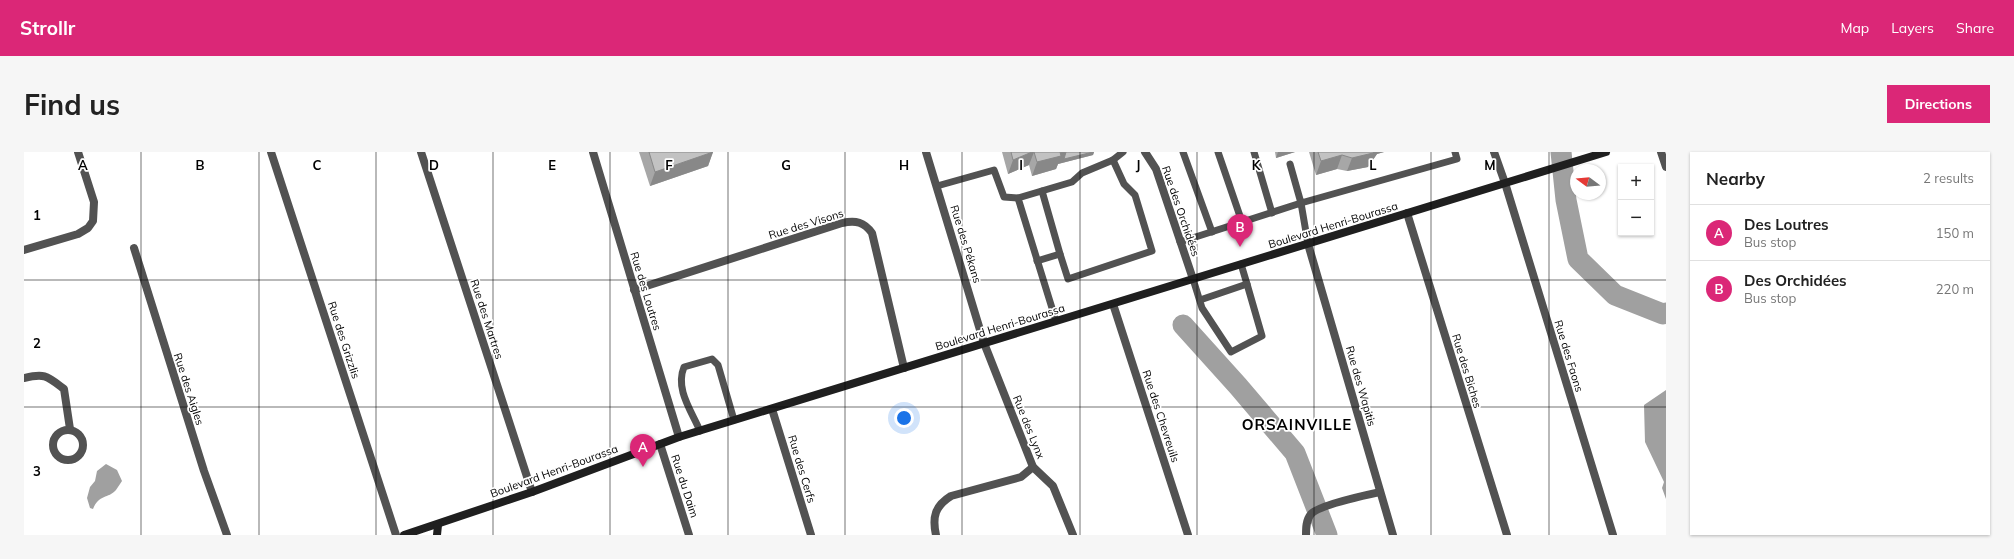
<!DOCTYPE html>
<meta charset="utf-8">
<style>
:root{--surface:#fff;--page:#f6f6f6;--text:#222;--muted:#767676;--line:#e0e0e0;--accent:#db2777}
body{margin:0;font-family:Mulish,sans-serif;background:var(--page);color:var(--text)}
.controls{position:absolute;right:12px;top:12px;display:grid;overflow:hidden;border-radius:0px;box-shadow:0 1px 3px #0004}
.controls button{width:36px;height:36px;display:grid;place-items:center;padding:0;border:0;border-bottom:1px solid var(--line);background:var(--surface);color:var(--text);font:20px sans-serif}
.compass{position:absolute;left:1546px;top:12px;width:36px;height:36px;border-radius:50%;background:var(--surface);box-shadow:0 1px 3px #0004;rotate:286deg}
.you{position:absolute;left:880px;top:266px;width:14px;height:14px;margin:-10px;border:3px solid #fff;border-radius:50%;background:#1a73e8;box-shadow:0 0 0 6px #1a73e833}
.badge{display:grid;place-items:center;width:26px;height:26px;border-radius:50%;background:var(--accent);color:#fff;font-size:13px;font-weight:700}
.pin{position:absolute;translate:-50% -33px;filter:drop-shadow(0 1px 2px #0008)}
.pin::after{content:'';position:absolute;top:21px;width:14px;height:12px;background:inherit;clip-path:polygon(0 0,100% 0,50% 100%)}
.list{margin:0;padding:0;list-style:none}
h2{display:flex;justify-content:space-between;align-items:center;height:52px;margin:0;padding:0 16px;font-size:17px}
h2 small{font-size:13px;font-weight:400;color:var(--muted)}
.list li{display:grid;grid-template-columns:26px 1fr auto;gap:12px;align-items:center;box-sizing:border-box;height:56px;padding:0 16px;border-top:1px solid var(--line)}
.list b{display:block;font-size:15px;white-space:nowrap}
.list p{margin:0;font-size:13px;white-space:nowrap;color:var(--muted)}
.list em{font-size:13px;font-style:normal;color:var(--muted)}
.map{position:relative;flex:none;width:1642px;height:383px;overflow:hidden;border-radius:0px}
header{display:flex;align-items:center;gap:24px;box-sizing:border-box;height:56px;padding:0 20px;background:var(--accent);color:#fff}
header strong{font-size:19px}
nav{display:flex;gap:22px;margin-inline-start:auto;font-size:14px}
.intro{display:flex;align-items:center;justify-content:space-between;box-sizing:border-box;height:96px;padding:0 24px}
h1{margin:0;font-size:28px}
.button{padding:10px 18px;border-radius:0px;background:var(--accent);color:#fff;font-size:14px;font-weight:700}
main{display:flex;gap:24px;padding:0 24px}
aside{flex:1;background:var(--surface);border-radius:0px;box-shadow:0 1px 3px #0004}
.map>svg:first-child{display:block}
.water{fill:#a0a0a0}
.lines{fill:none;stroke-linecap:round;stroke-linejoin:round}
.river{stroke:#a0a0a0;stroke-width:21}
.lane{stroke:#525252;stroke-width:7}
.street{stroke:#525252;stroke-width:8}
.secondary{stroke:#1f1f1f;stroke-width:8}
.wall{fill:#a7a7a7}
.shaded-wall{fill:#888}
.building{fill:#c2c2c2;stroke:#888}
.grid{fill:none;stroke:#000;stroke-width:1;stroke-opacity:0.55}
.labels{text-anchor:middle;dominant-baseline:central;stroke-width:3.5;stroke-linejoin:round;paint-order:stroke}
.street-label{font-size:11px;fill:#000;stroke:#fff}
.district-label{font-size:15px;font-weight:bold;letter-spacing:1px;fill:#000;stroke:#fff}
.grid-label{font-size:13px;text-anchor:middle;font-weight:bold;fill:#000;stroke:#fff;stroke-width:3.5;stroke-linejoin:round;paint-order:stroke}
</style>
<header>
<strong>Strollr</strong>
<nav><a>Map</a><a>Layers</a><a>Share</a></nav>
</header>
<div class="intro"><h1>Find us</h1><a class="button">Directions</a></div>
<main>
<div class="map">
<svg width="1642" height="383" viewBox="0 0 1642 383">
<rect width="100%" height="100%" fill="#fff"/>
<g class="water">
<polygon points="1642,238 1642,347 1638,336 1640,330 1621,290 1620,253"/>
<path d="M82 312 93 318 98 329C96 332 94 335 92 338 84 347 75 342 69 357L66 356 63 346 66 335 71 329 73 319Z"/>
</g>
<g class="lines">
<g class="river">
<polyline points="1537,0 1542,48 1554,107 1591,143 1639,162 1642,161"/>
<polyline points="1159,173 1214,234 1271,301 1303,383"/>
</g>
<g class="lane">
<polyline points="1159,0 1188,80"/>
<polyline points="1194,0 1218,70"/>
<polyline points="1230,0 1248,61"/>
<polyline points="1266,12 1277,51 1433,7 1431,0"/>
<polyline points="913,34 970,18 980,45 994,46"/>
<polyline points="1156,90 1277,51 1284,92"/>
<polyline points="1036,102 1044,127 1128,99 1111,43 1100,32 1089,8"/>
<polyline points="1013,109 1036,102 1018,39"/>
<polyline points="1217,112 1223,132"/>
<polyline points="1169,127 1178,156 1207,200 1238,184 1223,132 1176,148"/>
<polyline points="1032,169 994,46 1048,30 1058,21 1089,8 1099,0"/>
<path d="M676 279C667 258 651 237 660 215L688 207 694 213 710 268"/>
</g>
<g class="street">
<polyline points="247,0 372,383"/>
<polyline points="397,0 508,340"/>
<polyline points="569,0 655,285"/>
<polyline points="902,0 960,191 1009,315 1029,334 1049,383"/>
<polyline points="1121,0 1132,17 1169,127"/>
<polyline points="1470,0 1481,31 1589,383"/>
<polyline points="1637,0 1642,15"/>
<polyline points="1383,61 1483,383"/>
<polyline points="1284,92 1369,383"/>
<polyline points="110,96 180,319 203,383"/>
<polyline points="0,98 54,82 64,76 69,69 70,50 54,0"/>
<path d="M610 138 818 71C832 68 840 70 848 81L880 216"/>
<polyline points="1089,152 1164,383"/>
<path d="M0 226C21 221 23 224 40 237L46 277"/>
<polyline points="748,257 787,383"/>
<circle cx="44" cy="293" r="15"/>
<polyline points="636,292 665,383"/>
<path d="M912 383C908 365 911 354 927 344L997 325 1009 315"/>
<path d="M1282 383C1282 376 1282 368 1287 362 1295 353 1342 343 1356 340"/>
</g>
<g class="secondary">
<polyline points="380,383 508,340 655,285 1582,0"/>
<polyline points="413,383 414,373"/>
</g>
</g>
<g class="wall">
<polygon points="615,0 689,0 684,14 626,34"/>
<polygon points="978,0 1070,0 1069,3 1034,12 1032,17 1008,24 1005,13 984,22"/>
<polygon points="1251,0 1271,0 1252,6"/>
<polygon points="1285,0 1360,0 1353,2 1344,15 1323,19 1313,17 1292,23"/>
</g>
<g class="shaded-wall">
<polygon points="689,0 684,14 626,34 631,20"/>
<polygon points="1008,0 1010,0 1005,13 984,22 989,8"/>
<polygon points="1035,0 1070,0 1069,3 1034,12 1032,17 1008,24 1013,10"/>
<polygon points="1254,0 1271,0 1252,6"/>
<polygon points="1350,0 1360,0 1353,2 1344,15 1323,19 1328,6"/>
<polygon points="1318,3 1313,17 1292,23 1297,9"/>
</g>
<g class="building">
<polygon points="625,0 689,0 631,20"/>
<polygon points="987,0 1008,0 989,8"/>
<polygon points="1010,0 1036,0 1037,4 1013,10"/>
<polygon points="1042,0 1069,0 1040,7"/>
<polygon points="1294,0 1350,0 1349,1 1328,6 1318,3 1297,9"/>
</g>
<path class="grid" d="M117 0V383M235 0V383M352 0V383M469 0V383M586 0V383M704 0V383M821 0V383M938 0V383M1056 0V383M1173 0V383M1290 0V383M1407 0V383M1525 0V383M0 128H1642M0 255H1642"/>
<g class="labels">
<g class="street-label">
<text transform="translate(1157 59) rotate(71)">Rue des Orchidées</text>
<text transform="translate(782 72) rotate(-17)">Rue des Visons</text>
<text transform="translate(1309 73) rotate(-17)">Boulevard Henri-Bourassa</text>
<text transform="translate(942 92) rotate(73)">Rue des Pékans</text>
<text transform="translate(622 139) rotate(73)">Rue des Loutres</text>
<text transform="translate(463 167) rotate(72)">Rue des Martres</text>
<text transform="translate(976 175) rotate(-17)">Boulevard Henri-Bourassa</text>
<text transform="translate(320 188) rotate(72)">Rue des Grizzlis</text>
<text transform="translate(1545 204) rotate(73)">Rue des Faons</text>
<text transform="translate(1443 219) rotate(73)">Rue des Biches</text>
<text transform="translate(1337 234) rotate(74)">Rue des Wapitis</text>
<text transform="translate(165 237) rotate(72)">Rue des Aigles</text>
<text transform="translate(1137 264) rotate(72)">Rue des Chevreuils</text>
<text transform="translate(1005 275) rotate(68)">Rue des Lynx</text>
<text transform="translate(778 317) rotate(73)">Rue des Cerfs</text>
<text transform="translate(530 319) rotate(-20)">Boulevard Henri-Bourassa</text>
<text transform="translate(661 334) rotate(72)">Rue du Daim</text>
</g>
<g class="district-label">
<text x="1273" y="272">ORSAINVILLE</text>
</g>
</g>
<g class="grid-label">
<text x="59" y="18">A</text>
<text x="176" y="18">B</text>
<text x="293" y="18">C</text>
<text x="410" y="18">D</text>
<text x="528" y="18">E</text>
<text x="645" y="18">F</text>
<text x="762" y="18">G</text>
<text x="880" y="18">H</text>
<text x="997" y="18">I</text>
<text x="1114" y="18">J</text>
<text x="1232" y="18">K</text>
<text x="1349" y="18">L</text>
<text x="1466" y="18">M</text>
<text x="13" y="68">1</text>
<text x="13" y="196">2</text>
<text x="13" y="324">3</text>
</g>
</svg>
<div class="controls">
<button>+</button>
<button>−</button>
</div>
<svg class="compass" viewBox="-18 -18 36 36"><path d="M0-13l5 13h-10z" fill="#e53935"/><path d="M0 13l5-13h-10z" fill="#767676"/></svg>
<div class="you"></div>
<div class="pin badge" style="left:619px;top:315px">A</div>
<div class="pin badge" style="left:1216px;top:95px">B</div>
</div>
<aside>
<h2>Nearby<small>2 results</small></h2>
<ul class="list">
<li><span class="badge">A</span><div><b>Des Loutres</b><p>Bus stop</p></div><em>150 m</em></li>
<li><span class="badge">B</span><div><b>Des Orchidées</b><p>Bus stop</p></div><em>220 m</em></li>
</ul>
</aside>
</main>
